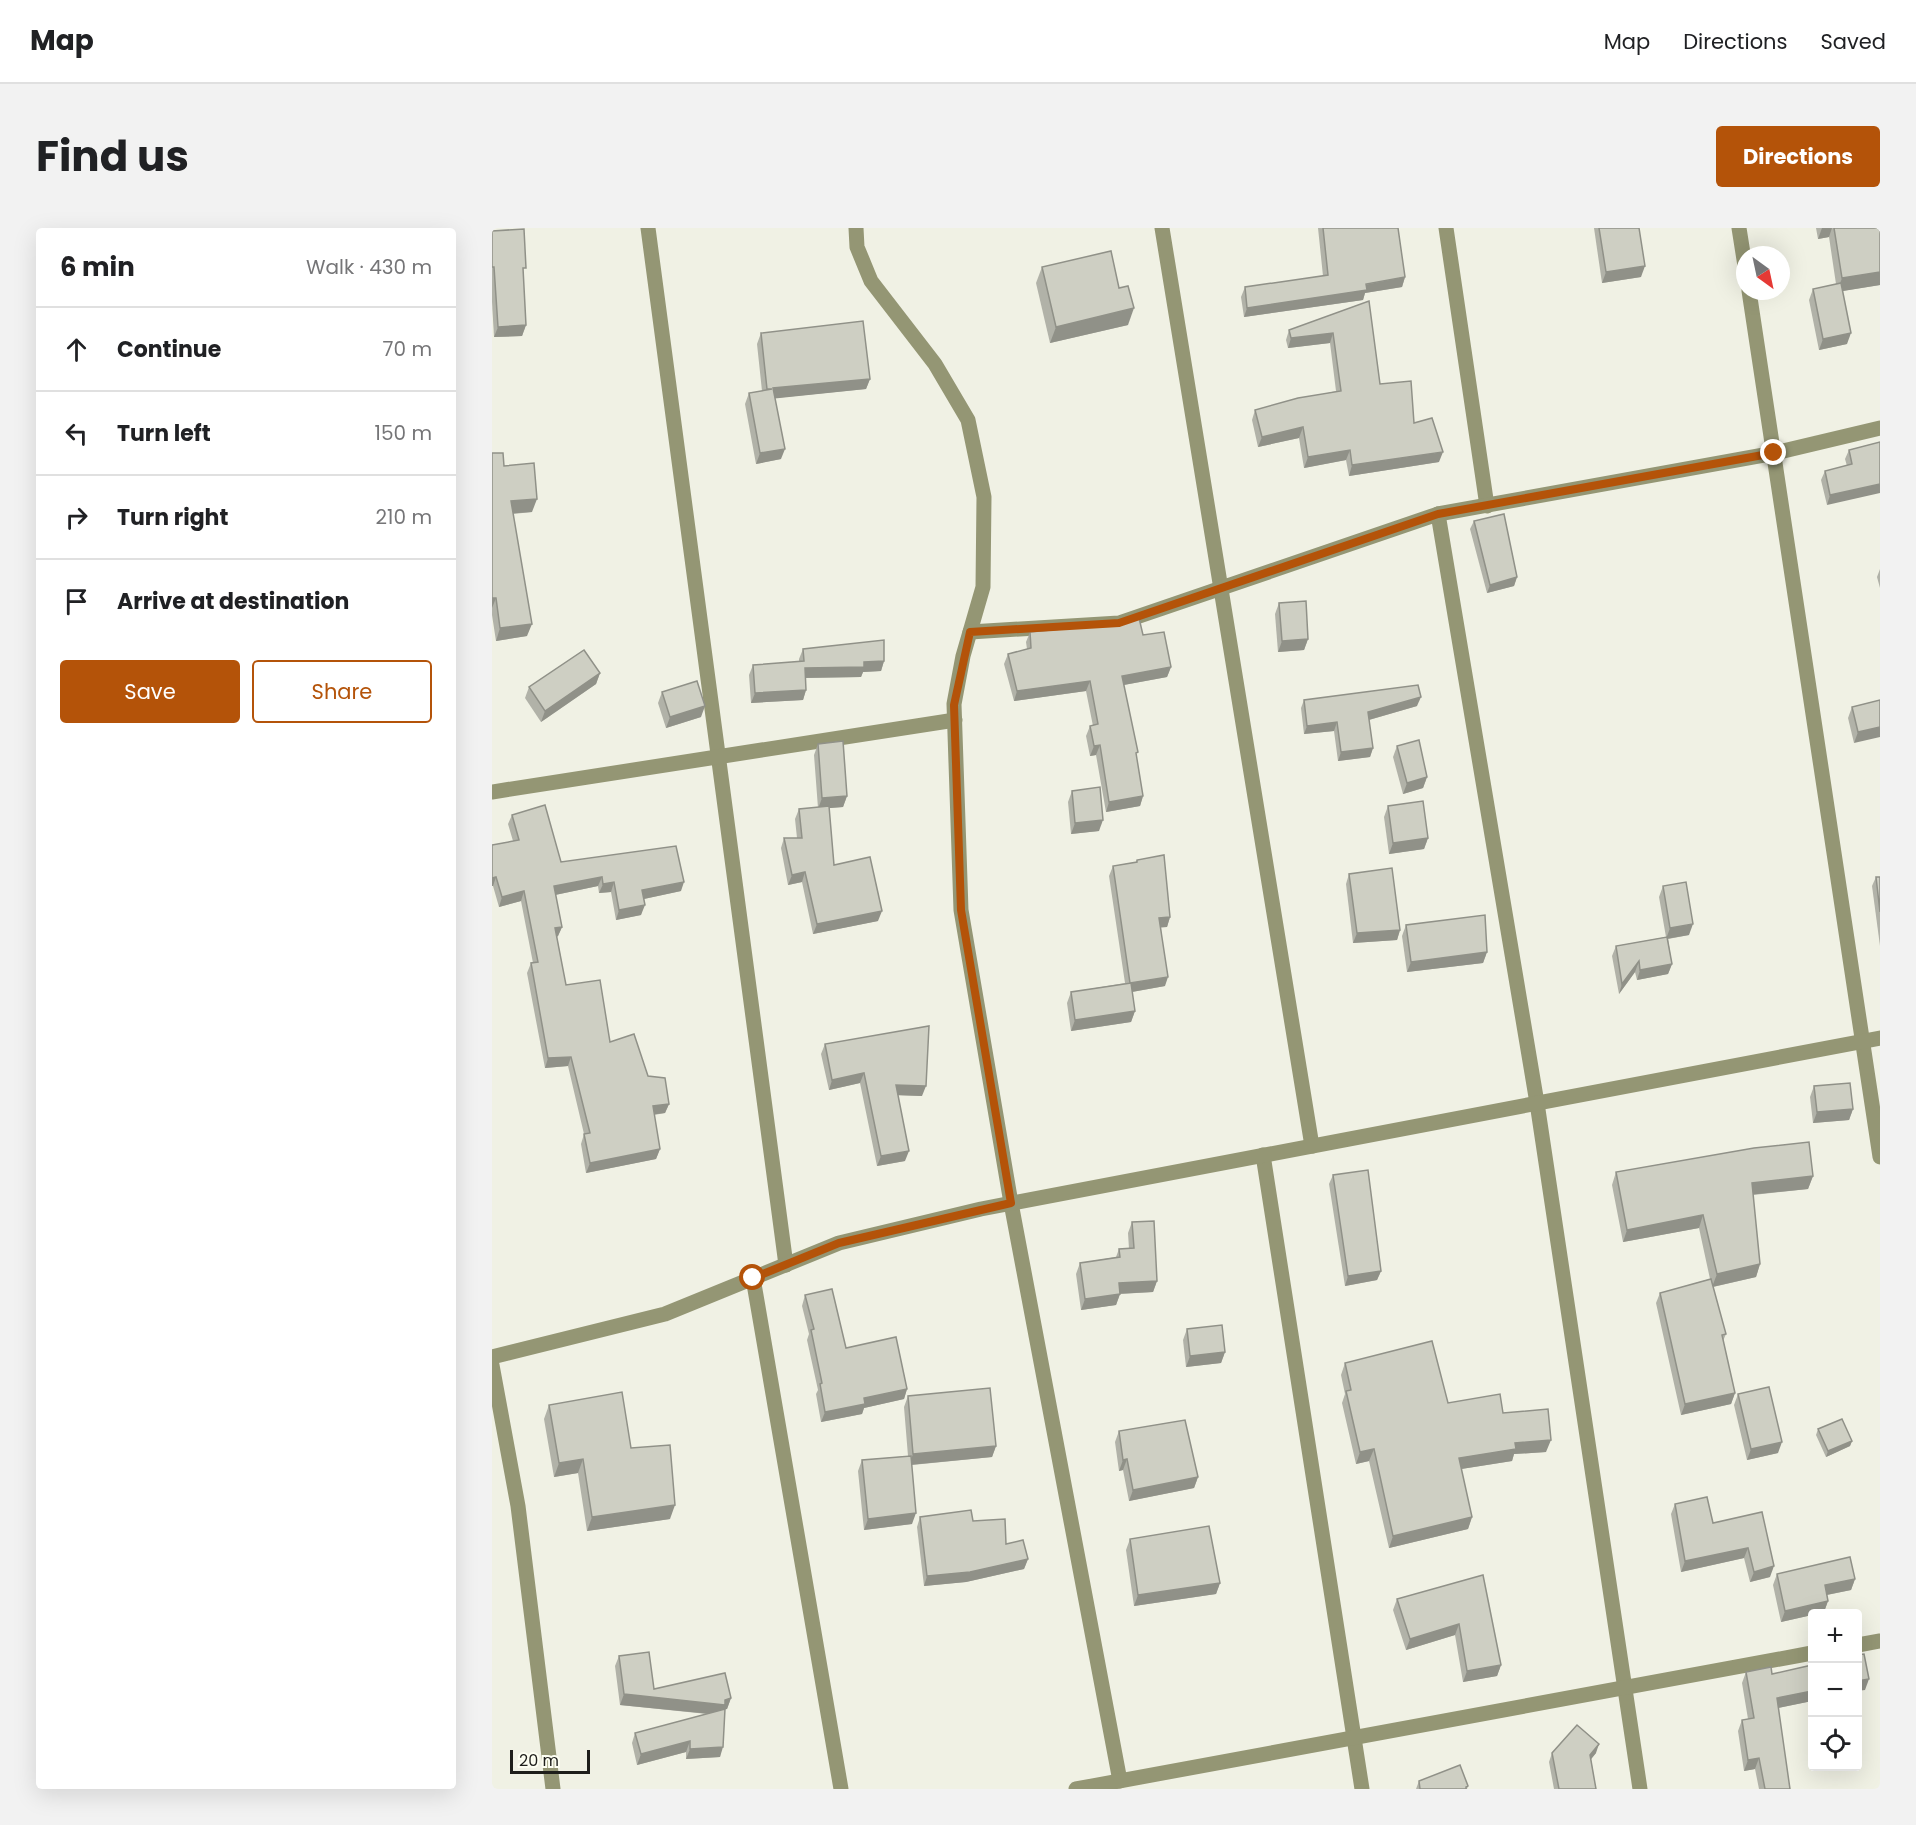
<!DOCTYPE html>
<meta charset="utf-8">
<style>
:root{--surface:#fff;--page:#f2f2f2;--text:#202124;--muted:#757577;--line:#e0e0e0;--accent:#b45309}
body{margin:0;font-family:Poppins,sans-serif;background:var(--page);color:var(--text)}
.controls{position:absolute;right:18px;bottom:18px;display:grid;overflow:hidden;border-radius:6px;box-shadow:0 6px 24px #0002}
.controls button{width:54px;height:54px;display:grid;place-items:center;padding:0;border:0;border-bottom:2px solid var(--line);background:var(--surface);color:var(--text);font:30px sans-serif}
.compass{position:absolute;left:1244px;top:18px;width:54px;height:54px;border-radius:50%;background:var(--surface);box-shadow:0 6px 24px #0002;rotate:147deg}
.scale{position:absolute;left:18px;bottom:15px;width:80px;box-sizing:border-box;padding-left:6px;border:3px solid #1e1e1a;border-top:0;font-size:16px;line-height:21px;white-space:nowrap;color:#1e1e1a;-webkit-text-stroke:4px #fdfef2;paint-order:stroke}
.stop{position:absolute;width:18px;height:18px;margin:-14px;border:4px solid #b45309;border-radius:50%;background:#fff}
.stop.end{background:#b45309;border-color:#fff;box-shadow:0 2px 6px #0008}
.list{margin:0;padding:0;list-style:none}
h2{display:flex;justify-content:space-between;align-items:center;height:78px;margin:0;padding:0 24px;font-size:26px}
h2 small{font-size:20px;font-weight:400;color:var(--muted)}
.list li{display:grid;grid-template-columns:39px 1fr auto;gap:18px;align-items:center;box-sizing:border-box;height:84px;padding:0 24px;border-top:2px solid var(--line)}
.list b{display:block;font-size:22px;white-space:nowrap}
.list em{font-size:20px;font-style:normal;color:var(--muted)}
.actions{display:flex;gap:12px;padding:18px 24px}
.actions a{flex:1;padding:14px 0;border:2px solid var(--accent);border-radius:6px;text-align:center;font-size:21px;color:var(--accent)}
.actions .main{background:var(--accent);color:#fff}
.icon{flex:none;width:33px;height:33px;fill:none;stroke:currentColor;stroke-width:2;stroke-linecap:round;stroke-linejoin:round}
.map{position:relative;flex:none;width:1388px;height:1561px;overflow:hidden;border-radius:6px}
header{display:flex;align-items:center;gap:36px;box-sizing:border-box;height:84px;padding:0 30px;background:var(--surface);border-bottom:2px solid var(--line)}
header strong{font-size:28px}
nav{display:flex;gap:33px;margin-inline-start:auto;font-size:21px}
.intro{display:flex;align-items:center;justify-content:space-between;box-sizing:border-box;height:144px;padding:0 36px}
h1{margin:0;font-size:42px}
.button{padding:15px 27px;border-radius:6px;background:var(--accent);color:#fff;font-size:21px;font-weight:700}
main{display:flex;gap:36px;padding:0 36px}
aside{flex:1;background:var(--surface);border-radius:6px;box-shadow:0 6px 24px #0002}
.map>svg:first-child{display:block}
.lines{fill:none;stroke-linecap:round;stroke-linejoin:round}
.street{stroke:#949674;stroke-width:15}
.wall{fill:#b1b2a8}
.shaded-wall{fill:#909188}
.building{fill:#cecfc3;stroke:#909188;stroke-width:1.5}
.route{stroke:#b45309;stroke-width:8}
</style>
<header>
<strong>Map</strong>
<nav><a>Map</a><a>Directions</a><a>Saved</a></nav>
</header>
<div class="intro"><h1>Find us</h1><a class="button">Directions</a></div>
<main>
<aside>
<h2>6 min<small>Walk · 430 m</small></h2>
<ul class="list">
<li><svg class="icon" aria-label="ahead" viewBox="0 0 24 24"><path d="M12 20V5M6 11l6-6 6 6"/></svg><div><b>Continue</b></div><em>70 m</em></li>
<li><svg class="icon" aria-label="left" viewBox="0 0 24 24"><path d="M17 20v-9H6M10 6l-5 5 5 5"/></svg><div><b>Turn left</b></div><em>150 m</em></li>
<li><svg class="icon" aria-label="right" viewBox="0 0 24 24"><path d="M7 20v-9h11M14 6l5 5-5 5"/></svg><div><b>Turn right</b></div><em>210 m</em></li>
<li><svg class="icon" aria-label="arrive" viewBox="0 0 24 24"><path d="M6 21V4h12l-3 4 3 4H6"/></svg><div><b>Arrive at destination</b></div></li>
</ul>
<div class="actions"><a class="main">Save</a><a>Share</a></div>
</aside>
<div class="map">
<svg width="1388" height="1561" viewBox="0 0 1388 1561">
<rect width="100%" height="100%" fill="#f0f1e4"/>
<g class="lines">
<g class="street">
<polyline points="156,0 294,1037"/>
<polyline points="364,0 365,19 379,53 443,136 476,192 492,269 491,359 471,428 462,476 469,682 519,975 628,1553"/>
<polyline points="670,0 820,918"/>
<polyline points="954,0 995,278"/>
<polyline points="1247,0 1253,38"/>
<polyline points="1257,63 1388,929"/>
<polyline points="946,286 1045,875 1148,1561"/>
<polyline points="478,404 627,395 946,286 1283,225 1388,200"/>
<polyline points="0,564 463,492"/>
<polyline points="771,927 870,1561"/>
<polyline points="261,1050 349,1561"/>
<polyline points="0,1129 173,1086 347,1015 489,981 1388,810"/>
<polyline points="0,1137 26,1278 61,1561"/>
<polyline points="1366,1417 1388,1413"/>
<polyline points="584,1561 1320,1425"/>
</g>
</g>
<g class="wall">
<polygon points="826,0 906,0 913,49 910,59 873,65 871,72 752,89 749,69 753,59 831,48"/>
<polygon points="1102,0 1147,0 1149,49 1110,55"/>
<polygon points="1324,0 1388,0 1388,57 1350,63 1355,116 1327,122 1317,72 1321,61 1344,56 1337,9 1326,11"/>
<polygon points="0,3 31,48 34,97 30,108 2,109 0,74"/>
<polygon points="550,39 636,97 558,115 544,55"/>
<polygon points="877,73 888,156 922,195 947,234 857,248 854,232 812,240 807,210 766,219 760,192 763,182 844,163 838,115 796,120 794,112 797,102"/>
<polygon points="269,105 378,151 374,161 283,170 289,231 264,236 253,176 257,165 270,163 265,116"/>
<polygon points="1388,214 1335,277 1329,252 1333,243 1355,238 1353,231 1357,222"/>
<polygon points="0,225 12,238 40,284 21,286 35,408 4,413 0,387"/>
<polygon points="982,293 1025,349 1022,358 995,365 978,301"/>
<polygon points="1388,341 1388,360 1385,349"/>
<polygon points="787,375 816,411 812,422 786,424 783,386"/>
<polygon points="538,404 651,407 679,439 675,449 632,457 651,568 648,578 614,584 604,527 598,528 594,508 598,498 601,498 594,463 522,473 512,436 516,426 535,421 534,414"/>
<polygon points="311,421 392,433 389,443 371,444 369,449 313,450 314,462 311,472 259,475 257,447 261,437 307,434 307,431"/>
<polygon points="108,445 104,456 49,494 33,470 37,459"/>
<polygon points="170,464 209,489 174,500 166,475"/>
<polygon points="812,472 925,478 877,492 881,520 878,529 846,533 842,503 812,506 809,480"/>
<polygon points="1388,472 1362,515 1356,490 1360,479"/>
<polygon points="326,516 355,568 351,579 337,580 342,637 386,693 321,706 310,654 296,657 289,620 292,610 305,610 303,591 307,581 326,580 322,527"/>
<polygon points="905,518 935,549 931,560 911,566 901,529"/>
<polygon points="580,563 607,603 579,606 576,574"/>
<polygon points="896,578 936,610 932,621 897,626 892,589"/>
<polygon points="20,587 69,634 189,663 152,671 149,687 124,692 119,664 107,665 106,658 63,667 70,699 66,708 65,709 74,757 118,814 156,848 177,876 173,885 162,887 168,921 164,931 94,945 89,916 92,906 76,838 53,840 35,745 39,735 41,735 29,673 7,679 1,658 0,617 21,613 16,596"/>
<polygon points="645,632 678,689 675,699 669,699 673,758 640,764 643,783 639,794 579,803 575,775 579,764 633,755 617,648 621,638 644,634"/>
<polygon points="857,646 908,702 905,712 861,715 854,656"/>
<polygon points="1384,649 1388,649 1388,718 1380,658"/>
<polygon points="1171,658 1197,707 1176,711 1180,736 1176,746 1145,752 1143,744 1127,766 1120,728 1124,718 1174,709 1167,669"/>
<polygon points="914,697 995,724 991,735 915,744 910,708"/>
<polygon points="333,816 430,868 406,867 413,933 385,938 368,855 337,862 329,826"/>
<polygon points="1322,858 1361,881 1357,892 1321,895 1318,869"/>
<polygon points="1124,944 1321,948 1316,961 1261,967 1268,1036 1264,1049 1221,1059 1234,1106 1231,1113 1243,1165 1239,1176 1189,1187 1164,1075 1168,1065 1218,1051 1207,1000 1131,1014 1120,957"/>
<polygon points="841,947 889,1043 885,1052 853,1058 837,956"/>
<polygon points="640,994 665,1053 661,1064 628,1066 624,1077 589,1082 584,1046 588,1035 624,1029 627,1021 637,1021 636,1005"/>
<polygon points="313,1067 354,1120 415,1161 412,1171 372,1180 370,1186 329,1194 324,1166 326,1162 315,1112 317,1106 310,1078"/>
<polygon points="695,1101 733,1124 729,1135 694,1139 691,1112"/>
<polygon points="853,1135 956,1175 1011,1185 1054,1224 1022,1226 1020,1233 969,1241 980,1289 976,1301 897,1320 877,1233 864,1236 850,1175 853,1166 849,1147"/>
<polygon points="1246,1166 1286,1225 1255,1232 1242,1177"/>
<polygon points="416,1168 504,1218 500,1229 420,1237 420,1296 372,1302 366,1243 370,1232 416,1228 412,1179"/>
<polygon points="57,1177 139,1220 178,1291 95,1303 86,1245 62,1249 52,1191"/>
<polygon points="1326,1201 1360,1213 1358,1218 1334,1229 1324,1207"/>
<polygon points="627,1203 706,1249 702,1260 637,1273 631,1242 627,1243 623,1214"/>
<polygon points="1183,1276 1221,1295 1270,1284 1278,1349 1258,1354 1252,1330 1189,1344 1179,1286"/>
<polygon points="428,1289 481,1293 536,1331 532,1341 474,1354 432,1358 425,1299"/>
<polygon points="638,1311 728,1355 724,1366 642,1378 634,1322"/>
<polygon points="1285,1346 1363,1351 1359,1362 1335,1367 1336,1373 1332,1384 1320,1386 1320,1387 1289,1394 1281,1357"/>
<polygon points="991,1347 1009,1437 1005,1448 971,1454 963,1407 914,1422 901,1382 905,1371"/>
<polygon points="127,1428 162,1461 239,1470 235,1481 233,1481 228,1529 194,1531 194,1524 145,1537 140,1515 143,1505 215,1486 128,1477 123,1438"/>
<polygon points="1254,1444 1280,1446 1320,1473 1286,1480 1298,1561 1267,1561 1263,1541 1252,1543 1246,1503 1250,1492 1256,1491 1250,1455"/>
<polygon points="1060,1525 1104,1525 1099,1531 1104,1561 1062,1561 1057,1534"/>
<polygon points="927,1553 976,1558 975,1561 924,1561"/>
</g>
<g class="shaded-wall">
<polygon points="1330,0 1340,0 1337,9 1326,11"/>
<polygon points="1153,38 1149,49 1110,55 1114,44"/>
<polygon points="1388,44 1388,57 1345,64 1350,50"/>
<polygon points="913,49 910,59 873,65 871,72 752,89 755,80"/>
<polygon points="642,80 636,97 558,115 564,99"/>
<polygon points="34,97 30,108 2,109 6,99"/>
<polygon points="841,105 838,115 796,120 799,110"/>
<polygon points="1359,105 1355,116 1327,122 1331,111"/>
<polygon points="378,151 374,161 278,171 281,160"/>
<polygon points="811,199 807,210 766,219 770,209"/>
<polygon points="293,221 289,231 264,236 268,225"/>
<polygon points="858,222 854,232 812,240 816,229"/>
<polygon points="951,224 947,234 857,248 860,237"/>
<polygon points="1388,256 1388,265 1335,277 1338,267"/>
<polygon points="45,271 40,284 14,286 19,273"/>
<polygon points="1025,349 1022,358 995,365 998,357"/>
<polygon points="0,370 4,370 0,380"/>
<polygon points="40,396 35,408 4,413 8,400"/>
<polygon points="816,411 812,422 786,424 790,413"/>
<polygon points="392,433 389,443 371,444 369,449 309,450 313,440 372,434"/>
<polygon points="679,439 675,449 626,458 630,448"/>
<polygon points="108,445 104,456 49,494 53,483"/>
<polygon points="598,453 594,463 522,473 525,463"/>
<polygon points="314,462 311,472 259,475 263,465"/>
<polygon points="929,469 925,478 873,493 876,484"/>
<polygon points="213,478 209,489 174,500 178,489"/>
<polygon points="845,494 842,503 812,506 815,498"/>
<polygon points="1388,499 1388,509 1362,515 1366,504"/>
<polygon points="608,517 604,527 598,528 602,518"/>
<polygon points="881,520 878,529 846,533 849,524"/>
<polygon points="935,549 931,560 911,566 915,555"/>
<polygon points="355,568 351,579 326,581 330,570"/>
<polygon points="651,568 648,578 614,584 617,574"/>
<polygon points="611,592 607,603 579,606 583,595"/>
<polygon points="936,610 932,621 897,626 901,615"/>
<polygon points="313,644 310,654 296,657 300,647"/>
<polygon points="4,649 1,658 0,658 0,650"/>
<polygon points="110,649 106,658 58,668 62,658"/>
<polygon points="122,654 119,664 107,665 111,656"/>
<polygon points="192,654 189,663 147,672 150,662"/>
<polygon points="32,663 29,673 7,679 10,669"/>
<polygon points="153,677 149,687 124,692 127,682"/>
<polygon points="390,683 386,693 321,706 325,696"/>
<polygon points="678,689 675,699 664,700 667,690"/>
<polygon points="1201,696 1197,707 1174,711 1178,700"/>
<polygon points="70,699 66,708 59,710 63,700"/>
<polygon points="908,702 905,712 861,715 865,705"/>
<polygon points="995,724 991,735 915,744 919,734"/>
<polygon points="1147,733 1143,744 1127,766 1130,756"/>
<polygon points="1180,736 1176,746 1145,752 1148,742"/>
<polygon points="676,749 673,758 634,765 638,755"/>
<polygon points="643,783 639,794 579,803 583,792"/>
<polygon points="79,829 76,838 53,840 56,830"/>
<polygon points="372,845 368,855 337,862 340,852"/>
<polygon points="404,857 434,858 430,868 400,867"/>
<polygon points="177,876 173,885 157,887 161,878"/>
<polygon points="1361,881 1357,892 1321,895 1325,884"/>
<polygon points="168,921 164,931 94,945 98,935"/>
<polygon points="417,923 413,933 385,938 389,928"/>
<polygon points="1321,948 1316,961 1256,967 1260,955"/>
<polygon points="1211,987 1207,1000 1131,1014 1135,1002"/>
<polygon points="1268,1036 1264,1049 1220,1059 1225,1046"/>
<polygon points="889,1043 885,1052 853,1058 856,1048"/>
<polygon points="665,1053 661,1064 623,1066 627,1055"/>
<polygon points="628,1066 624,1077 589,1082 593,1071"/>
<polygon points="733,1124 729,1135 694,1139 698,1128"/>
<polygon points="415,1161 412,1171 372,1180 370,1186 329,1194 333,1184 372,1170"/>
<polygon points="1243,1165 1239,1176 1189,1187 1193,1176"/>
<polygon points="1059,1212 1054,1224 1022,1226 1020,1233 963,1242 967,1230 1023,1215"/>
<polygon points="1360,1213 1358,1218 1334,1229 1336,1223"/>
<polygon points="1290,1214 1286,1225 1255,1232 1259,1221"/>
<polygon points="504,1218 500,1229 417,1237 421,1226"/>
<polygon points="882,1221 877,1233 864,1236 868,1224"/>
<polygon points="91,1231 86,1245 62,1249 67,1235"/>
<polygon points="635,1231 631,1242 627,1243 631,1232"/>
<polygon points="706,1249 702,1260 637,1273 641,1262"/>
<polygon points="183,1277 178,1291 95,1303 100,1289"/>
<polygon points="424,1285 420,1296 372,1302 376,1291"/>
<polygon points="980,1289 976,1301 897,1320 901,1308"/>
<polygon points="1256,1320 1252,1330 1189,1344 1193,1333"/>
<polygon points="536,1331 532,1341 474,1354 432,1358 435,1348"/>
<polygon points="1282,1338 1278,1349 1258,1354 1262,1344"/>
<polygon points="1363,1351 1359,1362 1329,1368 1333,1357"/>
<polygon points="728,1355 724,1366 642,1378 646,1367"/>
<polygon points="1336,1373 1332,1384 1320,1386 1320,1387 1289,1394 1293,1383"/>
<polygon points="967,1396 963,1407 914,1422 918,1411"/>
<polygon points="1009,1437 1005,1448 971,1454 975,1443"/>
<polygon points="1377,1451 1373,1462 1365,1463 1365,1453"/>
<polygon points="1320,1463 1320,1473 1281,1481 1285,1470"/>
<polygon points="132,1466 233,1472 239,1470 235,1481 231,1482 229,1487 128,1477"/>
<polygon points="198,1513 194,1524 145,1537 149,1526"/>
<polygon points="1107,1516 1104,1525 1095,1536 1098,1527"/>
<polygon points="231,1519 228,1529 194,1531 198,1521"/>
<polygon points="1267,1530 1263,1541 1252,1543 1256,1532"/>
</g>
<g class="building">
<polygon points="831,0 906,0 913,49 874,56 875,62 755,80 753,59 836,47"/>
<polygon points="1107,0 1147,0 1153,38 1114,44"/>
<polygon points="1342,0 1388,0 1388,44 1350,50"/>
<polygon points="32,1 34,40 31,40 34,97 6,99 2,39 0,39 0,3"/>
<polygon points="619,23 627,60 636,58 642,80 564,99 550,39"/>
<polygon points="1349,55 1359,105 1331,111 1321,61"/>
<polygon points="877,73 888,156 919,153 922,195 940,190 951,224 860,237 858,222 816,229 811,199 770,209 763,182 806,170 849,163 841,105 799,110 797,102"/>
<polygon points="371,93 378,151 281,160 293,221 268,225 257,165 280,161 275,161 269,105"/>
<polygon points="1388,214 1388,256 1338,267 1333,243 1360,236 1357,222"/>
<polygon points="0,225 11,225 12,238 42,235 45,271 19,273 40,396 8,400 4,370 0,370"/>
<polygon points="1012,286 1025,349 998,357 982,293"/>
<polygon points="814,373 816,411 790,413 787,375"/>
<polygon points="647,390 651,407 672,404 679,439 630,448 646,524 644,525 651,568 617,574 608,517 602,518 598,498 606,496 598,453 525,463 516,426 539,420 538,404 632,395"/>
<polygon points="392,412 392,433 372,434 372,439 313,440 314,462 263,465 261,437 312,433 311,421"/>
<polygon points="92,422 108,445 53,483 37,459"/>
<polygon points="205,453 213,478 178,489 170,464"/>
<polygon points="926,457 929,469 876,484 881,520 849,524 845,494 815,498 812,472"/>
<polygon points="1388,472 1388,499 1366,504 1360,479"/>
<polygon points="927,512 935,549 915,555 905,518"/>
<polygon points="351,513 355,568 330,570 326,516"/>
<polygon points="608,559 611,592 583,595 580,563"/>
<polygon points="931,573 936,610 901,615 896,578"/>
<polygon points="53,577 69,634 184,618 192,654 150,662 153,677 127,682 122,654 111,656 110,649 62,658 70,699 63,700 74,757 108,752 118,814 142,806 156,848 173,850 177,876 161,878 168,921 98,935 92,906 98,905 79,829 56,830 39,735 46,734 32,663 10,669 4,649 0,650 0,617 27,612 20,587"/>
<polygon points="337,578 342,637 378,629 390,683 325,696 313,644 300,647 292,610 310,610 307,581"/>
<polygon points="672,627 678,689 667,690 676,749 638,755 621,638 645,634 645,632"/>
<polygon points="900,640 908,702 865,705 857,646"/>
<polygon points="1384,649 1388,649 1388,684"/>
<polygon points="1194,654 1201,696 1178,700 1171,658"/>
<polygon points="993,687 995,724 919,734 914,697"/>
<polygon points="1175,709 1180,736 1148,742 1147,733 1130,756 1124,718"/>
<polygon points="639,755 643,783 583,792 579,764"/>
<polygon points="437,798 434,858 404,857 417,923 389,928 372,845 340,852 333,816"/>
<polygon points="1358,855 1361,881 1325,884 1322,858"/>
<polygon points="1317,914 1321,948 1260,955 1268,1036 1225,1046 1211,987 1135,1002 1124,944 1262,920"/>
<polygon points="876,942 889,1043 856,1048 841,947"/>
<polygon points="662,993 665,1053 627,1055 628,1066 593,1071 588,1035 628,1029 627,1021 642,1020 640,994"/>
<polygon points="1219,1051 1234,1106 1230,1107 1243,1165 1193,1176 1168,1065"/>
<polygon points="340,1061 354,1120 404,1109 415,1161 372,1170 373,1176 333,1184 328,1156 330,1155 319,1102 322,1101 313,1067"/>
<polygon points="730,1097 733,1124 698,1128 695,1101"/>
<polygon points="940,1113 956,1175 1008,1166 1011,1185 1056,1181 1059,1212 1023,1215 1024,1221 967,1230 980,1289 901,1308 882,1221 868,1224 854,1163 859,1162 853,1135"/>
<polygon points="1277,1159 1290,1214 1259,1221 1246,1166"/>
<polygon points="498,1160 504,1218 421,1226 416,1168"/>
<polygon points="130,1164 139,1220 178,1217 183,1277 100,1289 91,1231 67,1235 57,1177"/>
<polygon points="1350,1191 1360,1213 1336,1223 1326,1201"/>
<polygon points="693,1192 706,1249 641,1262 635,1231 631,1232 627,1203"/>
<polygon points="419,1228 424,1285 376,1291 370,1232"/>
<polygon points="1215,1269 1221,1295 1270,1284 1282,1338 1262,1344 1256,1320 1193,1333 1183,1276"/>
<polygon points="479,1282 481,1293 513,1291 514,1316 531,1312 536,1331 478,1344 435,1348 428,1289"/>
<polygon points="717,1298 728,1355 646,1367 638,1311"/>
<polygon points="1358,1329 1363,1351 1333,1357 1336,1373 1293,1383 1285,1346"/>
<polygon points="991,1347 1009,1437 975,1443 967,1396 918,1411 905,1371"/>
<polygon points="157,1424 162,1461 233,1445 239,1470 233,1472 233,1477 132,1466 127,1428"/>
<polygon points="1372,1426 1377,1451 1365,1453 1365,1427"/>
<polygon points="1320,1437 1320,1463 1285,1470 1298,1561 1273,1561 1267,1530 1256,1532 1250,1492 1262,1490 1254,1444 1279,1439 1280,1446"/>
<polygon points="233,1481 231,1519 198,1521 198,1513 149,1526 143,1505"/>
<polygon points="1085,1497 1107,1516 1098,1527 1104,1561 1067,1561 1060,1525"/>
<polygon points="968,1537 976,1558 974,1559 974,1561 928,1561 927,1553"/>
</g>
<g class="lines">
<polyline class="route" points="261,1050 347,1015 519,975 469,682 462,477 478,404 627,395 946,286 1282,225"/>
</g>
</svg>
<div class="controls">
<button>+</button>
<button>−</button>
<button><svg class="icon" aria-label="locate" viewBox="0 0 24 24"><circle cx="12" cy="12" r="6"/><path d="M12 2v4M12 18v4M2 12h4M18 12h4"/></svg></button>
</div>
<svg class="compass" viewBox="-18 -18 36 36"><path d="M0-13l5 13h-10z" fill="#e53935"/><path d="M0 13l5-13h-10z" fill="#757577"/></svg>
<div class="scale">20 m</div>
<div class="stop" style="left:261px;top:1050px"></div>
<div class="stop end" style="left:1282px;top:225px"></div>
</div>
</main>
